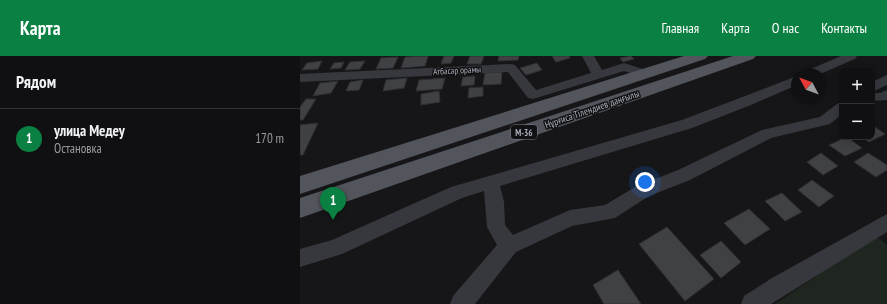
<!DOCTYPE html>
<html lang="ru">
<meta charset="utf-8">
<style>
:root{--surface:#101012;--page:#1e1e20;--text:#f1f3f6;--muted:#9c9d9f;--line:#303032;--accent:#0b8043}
body{margin:0;font-family:"PT Sans Narrow",sans-serif;background:var(--page);color:var(--text)}
.controls{position:absolute;right:12px;top:12px;display:grid;overflow:hidden;border-radius:8px;box-shadow:0 2px 10px #0003}
.controls button{width:36px;height:36px;display:grid;place-items:center;padding:0;border:0;border-bottom:1px solid var(--line);background:var(--surface);color:var(--text);font:20px sans-serif}
.compass{position:absolute;left:491px;top:12px;width:36px;height:36px;border-radius:50%;background:var(--surface);box-shadow:0 2px 10px #0003;rotate:311deg}
.you{position:absolute;left:345px;top:126px;width:14px;height:14px;margin:-10px;border:3px solid #fff;border-radius:50%;background:#1a73e8;box-shadow:0 0 0 6px #1a73e833}
.badge{display:grid;place-items:center;width:26px;height:26px;border-radius:50%;background:var(--accent);color:#fff;font-size:13px;font-weight:700}
.pin{position:absolute;translate:-50% -33px;filter:drop-shadow(0 1px 2px #0008)}
.pin::after{content:'';position:absolute;top:21px;width:14px;height:12px;background:inherit;clip-path:polygon(0 0,100% 0,50% 100%)}
.list{margin:0;padding:0;list-style:none}
h2{display:flex;justify-content:space-between;align-items:center;height:52px;margin:0;padding:0 16px;font-size:17px}
h2 small{font-size:13px;font-weight:400;color:var(--muted)}
.list li{display:grid;grid-template-columns:26px 1fr auto;gap:12px;align-items:center;box-sizing:border-box;height:60px;padding:0 16px;border-top:1px solid var(--line)}
.list b{display:block;font-size:15px;white-space:nowrap}
.list p{margin:0;font-size:13px;white-space:nowrap;color:var(--muted)}
.list em{font-size:13px;font-style:normal;color:var(--muted)}
.map{position:relative;flex:none;width:587px;height:248px;overflow:hidden}
header{display:flex;align-items:center;gap:24px;box-sizing:border-box;height:56px;padding:0 20px;background:var(--accent);color:#fff}
header strong{font-size:19px}
nav{display:flex;gap:22px;margin-inline-start:auto;font-size:14px}
main{display:flex}
aside{flex:1;background:var(--surface)}
.map>svg:first-child{display:block}
.green{fill:#1e261f}
.building{fill:#404145;stroke:#303034}
.lines{fill:none;stroke-linecap:round;stroke-linejoin:round}
.minor{fill:#37383d;fill-rule:evenodd}
.major{fill:#53555c;fill-rule:evenodd}
.labels{text-anchor:middle;dominant-baseline:central;stroke-width:3;stroke-linejoin:round;paint-order:stroke}
.far-street-label{font-size:9px;fill:#a8adb8;stroke:#111113}
.shield{fill:#111113;stroke:#7b7e86;stroke-width:1}
.shield-label{font-size:9px;font-weight:bold;fill:#a8adb8}
.street-label{font-size:10px;fill:#a8adb8;stroke:#111113}
</style>
<header>
<strong>Карта</strong>
<nav><a>Главная</a><a>Карта</a><a>О нас</a><a>Контакты</a></nav>
</header>
<main>
<aside>
<h2>Рядом<small></small></h2>
<ul class="list">
<li><span class="badge">1</span><div><b>улица Медеу</b><p>Остановка</p></div><em>170 m</em></li>
</ul>
</aside>
<div class="map">
<svg width="587" height="248" viewBox="0 0 587 248">
<rect width="100%" height="100%" fill="#161618"/>
<polygon class="green" points="576,180 587,189 587,248 475,248"/>
<g class="building">
<polygon points="128,0 125,10 101,12 105,1"/>
<polygon points="144,0 154,0 151,7 141,8"/>
<polygon points="170,0 184,0 181,8 167,8"/>
<polygon points="199,0 219,0 218,4 198,5"/>
<polygon points="252,0 269,0 270,2 256,6"/>
<polygon points="331,0 334,3 323,6 320,2"/>
<polygon points="98,1 93,12 76,13 81,2"/>
<polygon points="22,5 18,13 2,14 7,7"/>
<polygon points="65,5 60,13 45,14 50,6"/>
<polygon points="44,6 41,12 30,13 34,7"/>
<polygon points="237,7 242,14 226,19 220,12"/>
<polygon points="202,16 201,28 183,29 185,17"/>
<polygon points="175,20 174,29 161,30 163,21"/>
<polygon points="107,22 104,32 83,35 86,24"/>
<polygon points="145,22 142,33 116,35 119,24"/>
<polygon points="63,24 59,34 46,35 50,26"/>
<polygon points="38,25 31,37 13,40 20,27"/>
<polygon points="183,31 183,40 168,42 169,32"/>
<polygon points="139,35 140,46 121,49 121,38"/>
<polygon points="6,43 16,43 3,64 0,64 0,51"/>
<polygon points="18,67 3,99 0,99 0,69"/>
<polygon points="572,69 585,78 569,86 562,81 572,81"/>
<polygon points="547,81 562,92 545,100 529,89"/>
<polygon points="521,97 538,110 523,119 507,106"/>
<polygon points="568,97 587,109 587,114 576,121 554,106"/>
<polygon points="512,124 534,140 519,151 498,134"/>
<polygon points="482,137 502,156 485,165 465,145"/>
<polygon points="449,153 470,173 445,189 424,167"/>
<polygon points="367,171 414,223 385,245 339,188"/>
<polygon points="421,185 441,206 421,222 400,199"/>
<polygon points="318,214 341,248 304,248 293,229"/>
</g>
<g class="lines">
<g class="minor">
<polygon points="282,0 294,0 302,14 324,7 349,15 351,18 345,22 324,15 233,43 228,42 208,16 0,26 0,18 211,8 215,9 236,34 291,17"/>
<polygon points="541,0 557,0 555,3 520,18 504,18 506,15"/>
<polygon points="587,19 587,29 572,36 572,26"/>
<polygon points="497,20 497,29 451,49 392,72 200,130 204,146 205,169 213,179 270,154 305,149 337,130 378,114 462,74 520,61 537,48 542,46 542,58 530,68 471,82 390,124 349,140 315,162 272,170 216,196 175,248 150,248 153,240 197,189 187,171 184,135 162,142 42,198 0,211 0,193 32,184 151,131 382,64"/>
<polygon points="587,34 587,44 572,45 572,37 580,37"/>
<polygon points="587,158 587,176 471,248 441,248 444,240 472,222"/>
</g>
<g class="major">
<polygon points="384,0 408,0 405,3 0,138 0,120"/>
<polygon points="433,0 456,0 453,3 0,162 0,142"/>
</g>
</g>
<g class="labels">
<g class="far-street-label">
<text transform="translate(157 14) rotate(-3)">Атбасар орамы</text>
</g>
<rect class="shield" x="211" y="69" width="26" height="14" rx="3"/>
<g class="shield-label">
<text x="224" y="76">M-36</text>
</g>
<g class="street-label">
<text transform="translate(292 53) rotate(-19)">Нұрғиса Тілендиев даңғылы</text>
</g>
</g>
</svg>
<div class="controls">
<button>+</button>
<button>−</button>
</div>
<svg class="compass" viewBox="-18 -18 36 36"><path d="M0-13l5 13h-10z" fill="#e53935"/><path d="M0 13l5-13h-10z" fill="#9c9d9f"/></svg>
<div class="you"></div>
<div class="pin badge" style="left:33px;top:164px">1</div>
</div>
</main>
